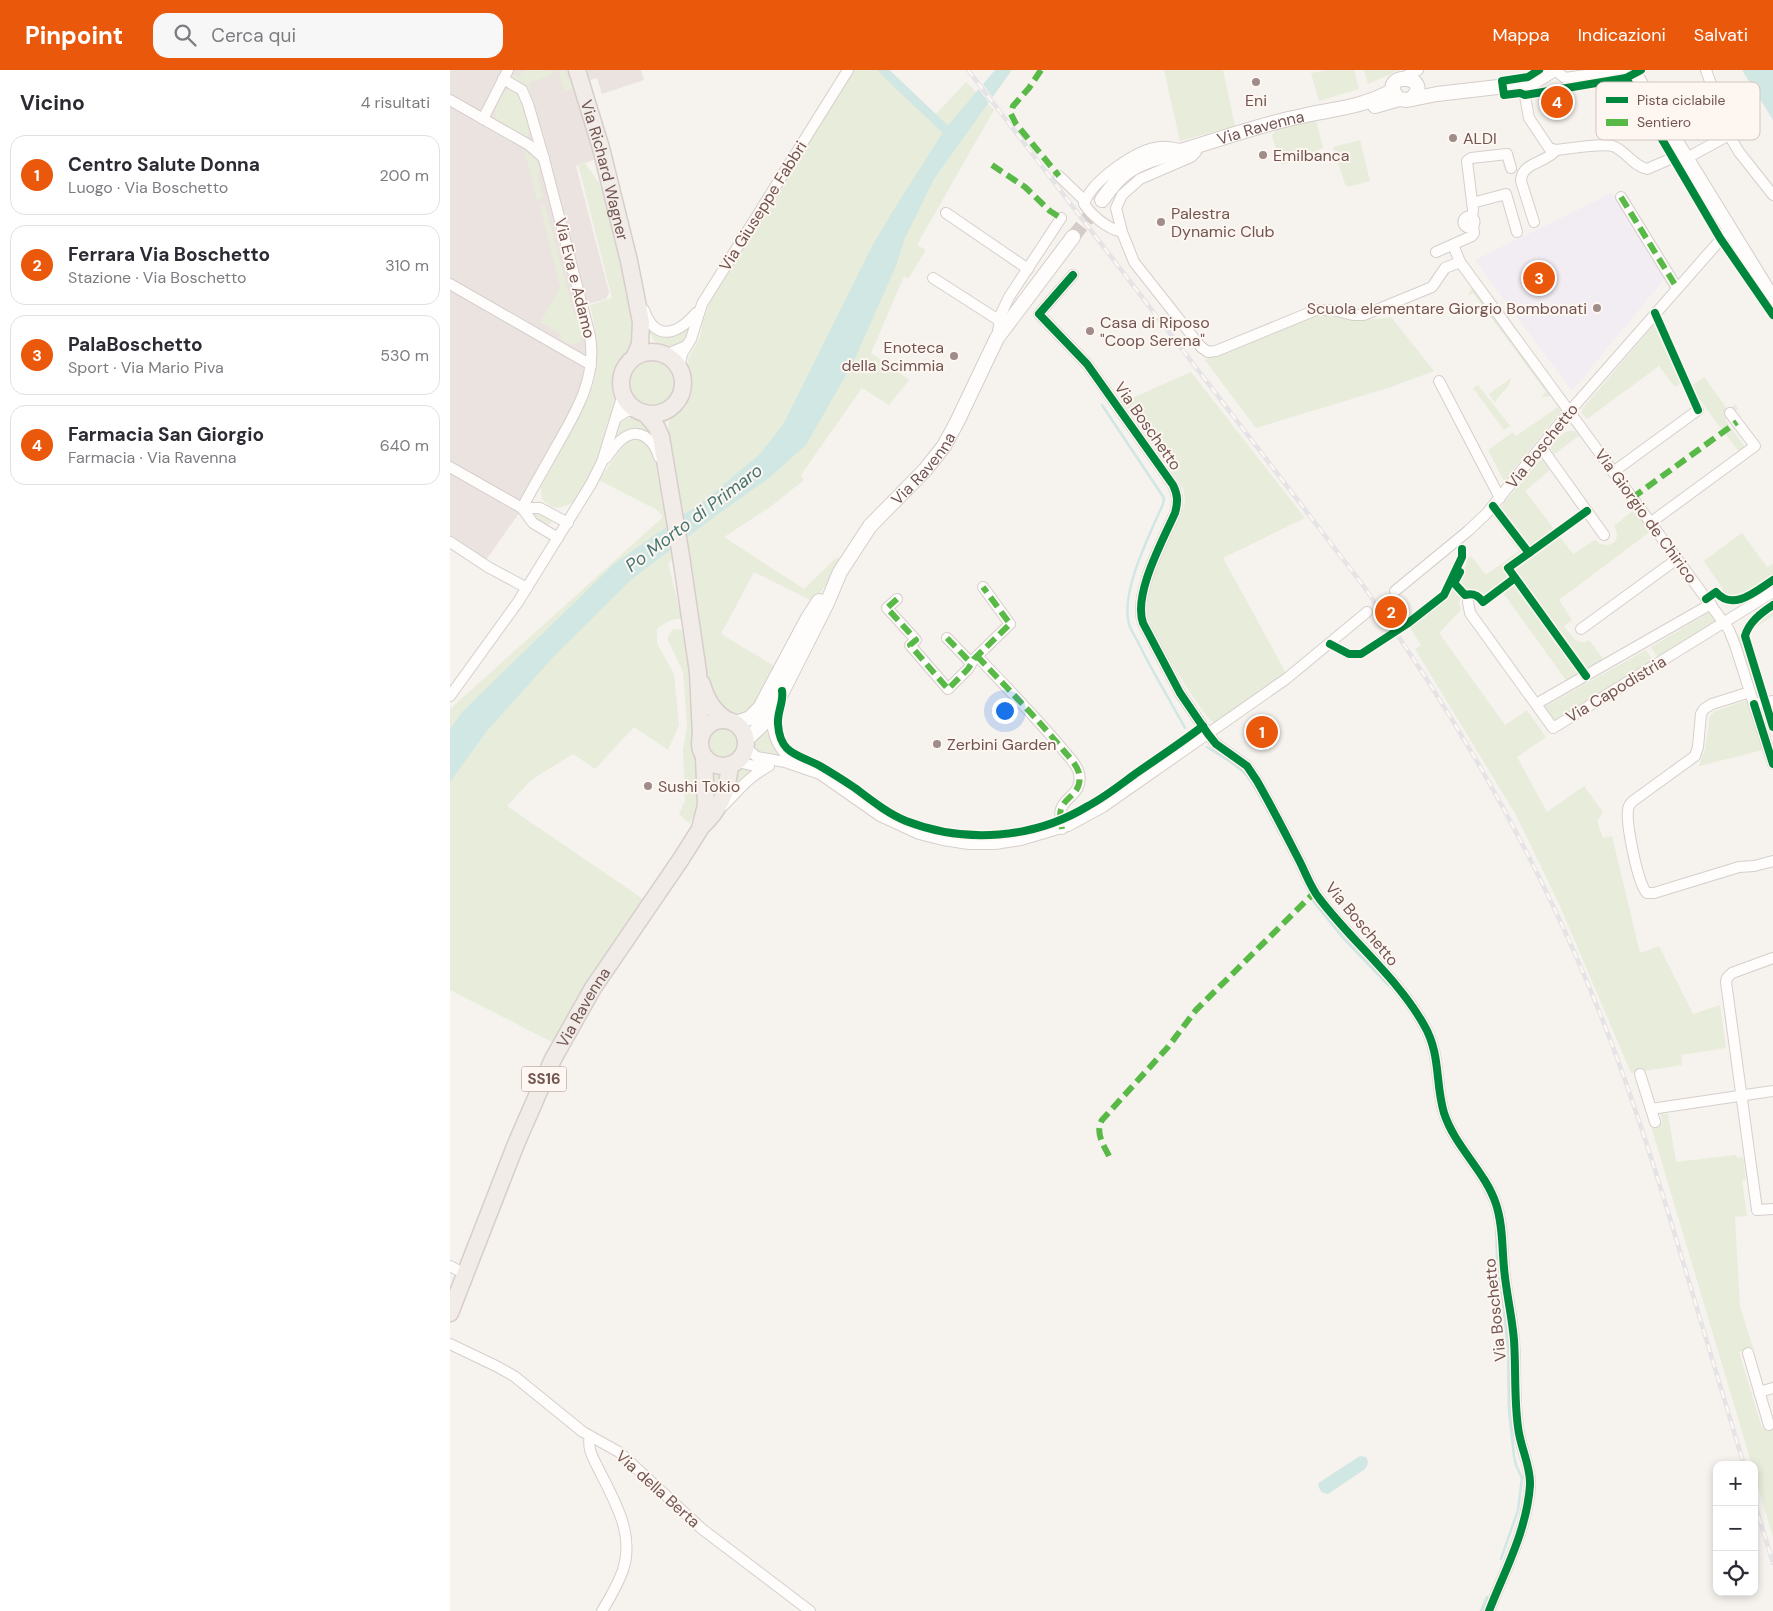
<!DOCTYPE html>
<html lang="it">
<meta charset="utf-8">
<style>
:root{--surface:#fff;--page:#f7f7f7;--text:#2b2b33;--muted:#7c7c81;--line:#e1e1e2;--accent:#ea580c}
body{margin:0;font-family:"DM Sans",sans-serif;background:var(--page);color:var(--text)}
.controls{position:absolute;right:15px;bottom:15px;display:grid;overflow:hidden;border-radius:10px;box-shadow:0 2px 8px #0003}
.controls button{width:45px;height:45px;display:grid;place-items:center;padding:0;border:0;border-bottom:1px solid var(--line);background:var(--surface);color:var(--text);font:25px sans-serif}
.you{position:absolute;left:554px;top:640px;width:18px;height:18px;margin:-12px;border:4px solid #fff;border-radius:50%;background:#1a73e8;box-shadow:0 0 0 8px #1a73e833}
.badge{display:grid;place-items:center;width:32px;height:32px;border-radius:50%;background:var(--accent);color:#fff;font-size:16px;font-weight:700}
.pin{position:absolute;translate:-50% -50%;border:2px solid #fff;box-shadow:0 1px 5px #0006}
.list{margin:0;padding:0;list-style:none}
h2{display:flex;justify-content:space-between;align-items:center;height:65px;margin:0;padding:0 20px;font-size:21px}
h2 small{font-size:16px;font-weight:400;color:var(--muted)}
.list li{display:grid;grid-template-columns:32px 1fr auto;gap:15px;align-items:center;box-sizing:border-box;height:80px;margin:0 10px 10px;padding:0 10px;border:1px solid var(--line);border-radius:15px}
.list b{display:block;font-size:19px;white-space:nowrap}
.list p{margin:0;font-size:16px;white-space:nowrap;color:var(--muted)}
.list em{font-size:16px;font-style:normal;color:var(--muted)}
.icon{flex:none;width:28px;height:28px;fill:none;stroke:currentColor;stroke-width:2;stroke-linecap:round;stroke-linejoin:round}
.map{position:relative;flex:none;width:1323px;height:1541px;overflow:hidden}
header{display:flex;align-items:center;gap:30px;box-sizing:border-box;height:70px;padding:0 25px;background:var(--accent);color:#fff}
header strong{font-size:24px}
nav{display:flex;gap:28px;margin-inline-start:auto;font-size:18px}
.search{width:350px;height:45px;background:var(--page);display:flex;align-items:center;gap:12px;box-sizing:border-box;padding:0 18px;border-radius:15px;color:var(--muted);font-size:19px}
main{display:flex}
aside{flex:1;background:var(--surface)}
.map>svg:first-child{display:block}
.industrial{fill:#eae3e0}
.education{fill:#f2ecf3}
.green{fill:#e8ecdb}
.water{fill:#d1e7e4}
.pier{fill:#f6f2ee}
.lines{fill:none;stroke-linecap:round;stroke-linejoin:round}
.stream{stroke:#d1e7e4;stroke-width:2.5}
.canal{stroke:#d1e7e4;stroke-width:9}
.secondary-tunnel{stroke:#d5cbc7;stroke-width:14;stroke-dasharray:14 7;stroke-linecap:butt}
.minor-casing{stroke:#d6cfcc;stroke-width:12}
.secondary-casing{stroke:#d6cdca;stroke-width:16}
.primary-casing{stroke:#d7cecc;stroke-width:19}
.minor{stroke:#fefdfc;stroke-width:10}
.secondary{stroke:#fefdfc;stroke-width:14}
.primary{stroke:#f1ece8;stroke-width:16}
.rail-casing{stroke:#e4e3e6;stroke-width:4.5}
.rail{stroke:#fdf6f1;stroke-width:2.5;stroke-dasharray:8;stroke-linecap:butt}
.quiet{stroke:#58b947;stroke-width:6;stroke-dasharray:12 6;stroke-linecap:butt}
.cycleway-casing{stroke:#fdf6f1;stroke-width:11}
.cycleway{stroke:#00873e;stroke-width:8}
.poi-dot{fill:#a08c88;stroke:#fdf6f1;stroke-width:2}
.labels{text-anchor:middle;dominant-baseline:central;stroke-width:4;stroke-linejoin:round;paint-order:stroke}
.shield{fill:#fdf6f1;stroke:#9c8581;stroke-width:1}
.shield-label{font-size:15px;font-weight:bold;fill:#725551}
.poi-label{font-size:16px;fill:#725551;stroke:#fdf6f1;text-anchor:start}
.street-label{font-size:16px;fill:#725551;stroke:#fdf6f1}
.water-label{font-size:18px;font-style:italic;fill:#467672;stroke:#fdf6f1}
.key{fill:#fdf6f1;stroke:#d3c6c1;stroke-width:1}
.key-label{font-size:14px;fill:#725551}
</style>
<header>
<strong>Pinpoint</strong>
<div class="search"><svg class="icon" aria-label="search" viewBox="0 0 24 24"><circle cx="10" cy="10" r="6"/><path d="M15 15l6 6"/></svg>Cerca qui</div>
<nav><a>Mappa</a><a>Indicazioni</a><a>Salvati</a></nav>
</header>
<main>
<aside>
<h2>Vicino<small>4 risultati</small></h2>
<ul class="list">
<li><span class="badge">1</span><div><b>Centro Salute Donna</b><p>Luogo · Via Boschetto</p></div><em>200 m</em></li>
<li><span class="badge">2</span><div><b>Ferrara Via Boschetto</b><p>Stazione · Via Boschetto</p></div><em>310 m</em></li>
<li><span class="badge">3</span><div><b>PalaBoschetto</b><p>Sport · Via Mario Piva</p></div><em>530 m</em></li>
<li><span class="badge">4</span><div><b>Farmacia San Giorgio</b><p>Farmacia · Via Ravenna</p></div><em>640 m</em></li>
</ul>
</aside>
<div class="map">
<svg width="1323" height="1541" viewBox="0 0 1323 1541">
<rect width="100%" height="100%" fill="#f6f2ee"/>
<g class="industrial">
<polygon points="0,0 120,0 146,89 126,96 159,222 156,229 138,234 145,262 146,281 145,301 139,324 90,413 34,493 0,474"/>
<polygon points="137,0 191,0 194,10 152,24 147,8 140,10"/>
</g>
<polygon class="education" points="1162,123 1215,208 1122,321 1025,190"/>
<g class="green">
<polygon points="73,0 101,0 103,5 79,13 81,23 78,24 73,14 63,9 63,4 69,7"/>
<polygon points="108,0 114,0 124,18 115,21"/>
<path d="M403 0H437L485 45 516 12 544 40 473 164 467 175 476 180 458 209 454 206 421 283 459 310 439 335 412 318 353 402 351 406 354 410 320 437 274 467 354 519 387 487 393 490 380 517 375 516 364 532 304 502 271 564 328 598 310 635 289 647 275 644 258 613 237 479 218 493 232 549C222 548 215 553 207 559V573L224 604 229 655 218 680 184 657 145 699 123 684 81 710 57 736 193 829 102 972 0 920V639L213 447 207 440 149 410 176 372 184 368H192L203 381 215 444 231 431 218 368V357L220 348 235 333 239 325 240 313 238 289 250 267 253 251 261 229Z"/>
<polygon points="714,0 773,0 785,56 730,71"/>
<polygon points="877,0 904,0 909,19 869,31 861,3"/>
<polygon points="914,0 950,0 918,14"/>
<path d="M59 19C73 23 75 48 79 61L78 66H74L46 49C44 38 48 25 59 19Z"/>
<path d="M866 51 873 78 832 95 822 66C828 53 852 54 866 51Z"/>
<polygon points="910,70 920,111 898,117 895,114 883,77"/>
<polygon points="74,80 85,89 90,100 88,105 93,127 87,130"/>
<path d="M134 92 150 114 154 129 161 144 185 265 181 279 165 299 163 316 167 328 166 335 157 353 151 381 142 403 125 432 121 434 107 438 102 437 92 429 91 417 139 327C151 294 148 268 140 235L162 228 128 94Z"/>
<path d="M95 135 125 247 131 245 134 264 129 273C121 276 116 274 110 268L111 264 90 252 110 218 90 136Z"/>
<polygon points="1022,216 1103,326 1091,327 1096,322 1023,223 1018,226"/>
<path d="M883 244C903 250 921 251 941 247L984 301 941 317 806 358 755 290C794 273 841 247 883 244Z"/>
<polygon points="1209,249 1238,309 1225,317 1209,296 1137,349 1131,342 1133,338"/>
<path d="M198 255 226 265 237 259 240 255 232 274 220 279C206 276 200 268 198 255Z"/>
<circle cx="202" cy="313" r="26"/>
<path d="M741 302 855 448 773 488 836 603 769 651 763 652 760 650C746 633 697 559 697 540 698 503 721 469 734 436L735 427 733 418 673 332Z"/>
<polygon points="1254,307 1278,340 1285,334 1288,339 1275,350 1295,377 1289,382 1240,317"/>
<path d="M1061 308C1059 320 1049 323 1045 333L1039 324Z"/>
<polygon points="1028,315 1060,356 1054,360 1023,318"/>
<polygon points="1108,337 1111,341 1054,411 1038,380 1063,362 1066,366"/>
<path d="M178 348C193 346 197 354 203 366L197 362 162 375 169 354Z"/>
<path d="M1119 361H1125L1129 366 1104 384 1101 379C1102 371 1111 364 1119 361Z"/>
<path d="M1091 390 1095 391 1100 400 1075 421 1123 484 1145 470C1151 477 1167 478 1167 464 1167 461 1165 459 1164 456L1185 439 1201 461 1109 530 1122 550 1114 556C1121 565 1127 577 1139 570L1154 590 1118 613 1048 516 1033 528 1023 522 1015 523 1006 513 1016 495 1017 489 1021 486 1036 505 1069 481 1043 446 1088 392Z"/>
<path d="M80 441 97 447 102 453C92 457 85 448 80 441Z"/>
<path d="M1292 463 1317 497 1323 494V516C1303 528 1286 543 1263 528L1273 519 1254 491Z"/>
<polygon points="1004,514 1013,525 1009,532 1011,540 989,563 1055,655 1077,640 1096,667 1067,687 1097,742 1134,716 1153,742 1147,751 1153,768 1162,766 1190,883 1209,876 1243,944 1270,935 1276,978 1231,985 1232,995 1181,1003 1110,836 1066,745 965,579 971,575 959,556 996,528"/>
<path d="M1323 530V546L1294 564 1292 568 1305 608 1301 610 1288 569C1295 549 1306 541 1323 530Z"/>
<polygon points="1260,542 1266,551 1209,589 1201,577"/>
<path d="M228 559 233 561C244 593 243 630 245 663 247 685 250 707 249 729 248 737 245 747 239 753L229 744 235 731 233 680 237 656 233 602 217 568 222 560Z"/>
<polygon points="1196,580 1204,592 1105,652 1094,637"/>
<polygon points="1298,630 1313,680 1249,696 1255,679 1260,646 1265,641"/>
<polygon points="318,652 334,687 305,682 301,675 301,671"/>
<circle cx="273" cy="673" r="16"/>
<polygon points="293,696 307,699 295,706 281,721 285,701"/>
<polygon points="260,699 271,702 274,702 260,738"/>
<polygon points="1211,1044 1218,1044 1226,1092 1286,1085 1287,1088 1293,1087 1296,1109 1292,1110 1297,1146 1285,1147 1290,1237 1303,1278 1289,1282 1312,1358 1323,1356 1323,1467 1304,1404 1304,1395 1302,1395 1201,1056 1212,1052"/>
</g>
<g class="water">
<polygon points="545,0 562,0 484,109 455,168 446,196 403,293 356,375 319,408 267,445 182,509 106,584 36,662 0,712 0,659 13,641 165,493 255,430 310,384 334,353 422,176 446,136 495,59"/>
<polygon points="1292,0 1323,0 1323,50"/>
<path d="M910 1386 916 1387C919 1392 918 1394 915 1399L878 1424C871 1423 870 1421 868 1414L870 1412Z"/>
</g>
<polygon class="pier" points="532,13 544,29 540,34 528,18"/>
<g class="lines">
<g class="stream">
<path d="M652 335 714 428 713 434C700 464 670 522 679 554 681 561 686 568 689 574 703 603 720 630 735 658"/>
<path d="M757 677C770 686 786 693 796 705 810 722 819 745 830 764"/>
<polyline points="863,831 894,869 938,915"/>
<polyline points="1035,1122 1038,1127"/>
<polyline points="1046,1159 1047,1188 1058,1277 1059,1340 1064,1386 1066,1395 1072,1408 1068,1440 1051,1489"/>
<polyline points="1031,1541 1037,1527"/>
</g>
<polyline class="canal" points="433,0 495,59 501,68"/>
<polyline class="secondary-tunnel" points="623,167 652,130"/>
<defs>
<g id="minor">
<polyline points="1105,0 1115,8 1171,0"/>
<polyline points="1256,0 1279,65 1289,82 1323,125"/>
<polyline points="954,7 968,0"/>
<path d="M53 9 72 20 78 34 94 89 140 266C147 308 126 342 106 377 95 397 83 417 72 438"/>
<path d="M1073 15 1079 48 1099 78 1106 80C1118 79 1156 72 1165 77 1176 82 1184 96 1197 99L1232 84"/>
<polyline points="0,30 79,75 94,88"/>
<polyline points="33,49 58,0"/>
<polyline points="745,77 746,82 741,87 690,109 672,125 666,138 672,162 684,192 751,277 758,282 766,281 866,240 883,240 903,245 914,245 982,217 995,198 1010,192"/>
<polyline points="1235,89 1279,65"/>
<polyline points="609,106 635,131"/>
<polyline points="1171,127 1227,218"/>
<polyline points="1022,133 1056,124 1067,162"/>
<polyline points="496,143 578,199"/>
<circle cx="1019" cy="152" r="5.5"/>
<polyline points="1022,147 1023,140 1017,91 1021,88 1057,84 1061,98"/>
<path d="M1084 152 1071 111C1071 92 1097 93 1106 80"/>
<path d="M672 162C657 158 643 147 634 134 641 111 687 79 710 77 717 76 724 78 730 79"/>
<polyline points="1003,175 1010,192 1279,560 1285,575 1323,694"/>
<polyline points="986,182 1022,166 1024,163 1023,156"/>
<path d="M623 205 589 244 637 294 723 415C728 425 728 432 725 443 713 470 683 524 693 553L730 623 758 664 766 674 797 696 807 711C822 737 836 765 850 792 856 804 861 818 869 828 902 872 947 907 974 955 991 984 985 1013 994 1043 1005 1077 1035 1101 1046 1134 1053 1155 1052 1177 1054 1198 1056 1222 1062 1246 1064 1270 1066 1299 1064 1329 1068 1357 1070 1377 1081 1396 1080 1415 1077 1460 1055 1500 1039 1541"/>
<polyline points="483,208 550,251"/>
<polyline points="0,214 141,295"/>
<path d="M194 240C206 273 228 264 246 243"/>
<polyline points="547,267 551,244 559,227 611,148"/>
<polyline points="215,285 236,276"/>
<polyline points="229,298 232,284 241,269 252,234 398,0"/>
<polyline points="989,311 1050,428"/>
<polyline points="166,348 177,341 187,340"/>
<polyline points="1091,377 1154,465"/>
<path d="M156 388C161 382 165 375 171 370 189 355 204 370 209 387"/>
<polyline points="0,397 72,438 83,453 108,468"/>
<polyline points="1163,402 1248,340"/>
<polyline points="72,438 90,438 118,453"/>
<polyline points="1200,453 1305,376 1280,343"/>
<polyline points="0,472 38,497 77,518"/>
<polyline points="945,521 1018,461 1037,443 1119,342 1279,160"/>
<polyline points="447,529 437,538 466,570 460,575 498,619 518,599 524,589 560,554 533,517"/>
<polyline points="1018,532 1020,543 1103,658 1323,522"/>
<polyline points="1131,559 1227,489"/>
<polyline points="497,568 521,593"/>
<path d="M527 586C556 617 587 648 614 681 619 687 627 695 629 703 633 724 616 725 611 739 609 745 611 753 612 759"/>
<path d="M1300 622 1262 634 1254 639 1251 644 1248 677 1245 686 1183 731C1180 734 1178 736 1178 740 1176 753 1188 816 1197 823H1204L1289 797 1304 796 1323 791"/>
<polyline points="0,626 68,532 141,414 152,392 173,324"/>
<polyline points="1086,634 1261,534"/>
<polyline points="1304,634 1323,631"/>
<path d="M322 642C321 663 328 681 346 693"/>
<polyline points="296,678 307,687 335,692 370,704 430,746 469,764 493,770 519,774 545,774 571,770 618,756 653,737 836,609 917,542"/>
<polyline points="288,692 309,697 316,696"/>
<path d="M273 736C290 719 297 708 319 696"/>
<polyline points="1323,888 1282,903 1277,908 1276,912 1307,1140 1323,1139"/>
<polyline points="1190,1004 1205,1052"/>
<polyline points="1201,1039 1323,1021"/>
<polyline points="0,1196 15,1204"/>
<polyline points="0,1274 46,1296 64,1306 133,1362 169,1382 252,1459 360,1541"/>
<polyline points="1298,1283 1319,1355"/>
<polyline points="1309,1322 1323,1318"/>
<path d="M140 1366C137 1378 143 1388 148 1398 164 1430 185 1464 173 1500 168 1514 160 1528 152 1541"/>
</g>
<g id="secondary">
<polyline points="1182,0 1323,229"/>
<path d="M946 26C929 0 986 6 961 29"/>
<polyline points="925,36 949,29 957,30 987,24 1082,13 1103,0"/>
<path id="s1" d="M652 130C659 120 667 109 677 102 694 90 715 86 734 80 773 68 812 54 852 46 883 39 915 37 943 20"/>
<polyline points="286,653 300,648 310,638 358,548 369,531"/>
<path id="s2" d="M297 669 314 653 328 630 377 533 390 502 420 456 475 400 494 376 507 352 547 268 623 167"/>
</g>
<g id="primary">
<path id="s3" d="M127 0 151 78 179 191 191 252 190 274 185 286"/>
<circle cx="202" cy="313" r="31"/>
<polyline points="195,343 206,356 211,367 231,486 248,602 251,666"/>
<path d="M252 614C256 629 264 642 277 650"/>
<circle cx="273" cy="673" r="23"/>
<path d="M251 757C271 739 277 721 280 696"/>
<path id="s4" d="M0 1243 66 1074 103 989 143 918 231 789 250 759 256 735 254 687"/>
</g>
</defs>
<use href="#minor" class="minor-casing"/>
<use href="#secondary" class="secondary-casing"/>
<use href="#primary" class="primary-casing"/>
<use href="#minor" class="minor"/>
<use href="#secondary" class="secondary"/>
<use href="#primary" class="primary"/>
<defs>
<g id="rail">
<path d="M518 0 912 514C1008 648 1090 792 1151 946 1182 1024 1207 1105 1231 1185 1252 1255 1273 1325 1294 1395"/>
<polyline points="1304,1431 1323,1493"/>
</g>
</defs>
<use href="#rail" class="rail-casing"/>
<use href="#rail" class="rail"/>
<g class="quiet">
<polyline points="591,0 579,18 563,36 561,44 566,54 609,106"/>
<polyline points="542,95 575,117 600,141 611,148"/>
<polyline points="1171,127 1227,218"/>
<polyline points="1182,428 1287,352"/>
<polyline points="447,529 437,538 466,570 460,575 498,619 518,599 524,589 560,554 533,517"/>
<polyline points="497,568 521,593"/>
<path d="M527 586C556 617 587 648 614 681 619 687 627 695 629 703 633 724 616 725 611 739 609 745 611 753 612 759"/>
<path d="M659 1086C653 1074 645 1063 652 1050L718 977 746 940 865 822"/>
</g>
<defs>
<g id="cycleway">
<polyline points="1089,0 1078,7 1052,11 1054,25 1070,23 1075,25 1176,8 1191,0"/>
<polyline points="1176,8 1270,168 1323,245"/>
<path d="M623 205 589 244 637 294 723 415C728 425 728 432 725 443 713 470 683 524 693 553L730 623 758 664 766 674 797 696 807 711C822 737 836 765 850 792 856 804 861 818 869 828 902 872 947 907 974 955 991 984 985 1013 994 1043 1005 1077 1035 1101 1046 1134 1053 1155 1052 1177 1054 1198 1056 1222 1062 1246 1064 1270 1066 1299 1064 1329 1068 1357 1070 1377 1081 1396 1080 1415 1077 1460 1055 1500 1039 1541"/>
<polyline points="1205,243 1248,340"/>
<polyline points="1043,436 1079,483 1137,441"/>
<polyline points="1079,483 1058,498 1136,606"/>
<path d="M1010 502 1004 513 1015 525C1023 523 1028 525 1033 532L1065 508"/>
<path d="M1256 529 1266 522C1283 542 1306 521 1323 510"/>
<path d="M1323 535C1311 543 1299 552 1295 566L1323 657"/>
<polyline points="880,574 899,584 911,584 957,554 994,525 1012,487 1012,479"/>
<path d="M332 621C334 632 327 642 328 654 330 685 348 684 370 696 382 703 393 710 405 718 421 730 437 743 456 751 515 774 584 769 638 736 655 727 670 715 685 704 708 688 731 673 753 656"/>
<polyline points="1304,634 1323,694"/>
</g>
</defs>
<use href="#cycleway" class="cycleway-casing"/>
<use href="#cycleway" class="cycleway"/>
</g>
<g class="poi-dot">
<circle cx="806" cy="12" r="5"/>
<circle cx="1003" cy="68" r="5"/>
<circle cx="813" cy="85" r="5"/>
<circle cx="711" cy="152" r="5"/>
<circle cx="1147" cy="238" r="5"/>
<circle cx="640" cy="261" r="5"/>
<circle cx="504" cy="286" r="5"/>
<circle cx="487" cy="674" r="5"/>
<circle cx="198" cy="716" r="5"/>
</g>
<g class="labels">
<rect class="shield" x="71.5" y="996.5" width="45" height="25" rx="4"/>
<g class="shield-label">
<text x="94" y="1009">SS16</text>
</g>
<g class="poi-label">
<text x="806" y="30" text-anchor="middle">Eni</text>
<text x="1013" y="68">ALDI</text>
<text x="823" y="85">Emilbanca</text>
<text x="721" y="143">Palestra<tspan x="721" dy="18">Dynamic Club</tspan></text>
<text x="1137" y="238" text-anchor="end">Scuola elementare Giorgio Bombonati</text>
<text x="650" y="252">Casa di Riposo<tspan x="650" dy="18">"Coop Serena"</tspan></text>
<text x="494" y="277" text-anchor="end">Enoteca<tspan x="494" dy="18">della Scimmia</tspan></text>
<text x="497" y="674">Zerbini Garden</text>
<text x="208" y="716">Sushi Tokio</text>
</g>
<g class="street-label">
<text stroke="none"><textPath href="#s1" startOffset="179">Via Ravenna</textPath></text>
<text stroke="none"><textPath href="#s3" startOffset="104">Via Richard Wagner</textPath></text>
<text transform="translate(313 136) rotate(-58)">Via Giuseppe Fabbri</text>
<text transform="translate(125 208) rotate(76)">Via Eva e Adamo</text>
<text transform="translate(698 356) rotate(55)">Via Boschetto</text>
<text transform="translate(1092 376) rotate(-51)">Via Boschetto</text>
<text stroke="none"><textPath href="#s2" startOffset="326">Via Ravenna</textPath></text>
<text transform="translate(1196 446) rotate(54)">Via Giorgio de Chirico</text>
<text transform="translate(1166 619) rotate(-31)">Via Capodistria</text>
<text transform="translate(912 854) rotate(50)">Via Boschetto</text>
<text stroke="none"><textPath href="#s4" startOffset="334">Via Ravenna</textPath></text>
<text transform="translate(1045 1240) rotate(-96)">Via Boschetto</text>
<text transform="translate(208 1419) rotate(42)">Via della Berta</text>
</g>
<g class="water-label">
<text transform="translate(244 448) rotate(-37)">Po Morto di Primaro</text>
</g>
</g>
<rect x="1146" y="12" width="164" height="58" rx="8" class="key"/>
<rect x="1156" y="27" width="22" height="6" fill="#00873e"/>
<rect x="1156" y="49" width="22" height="7" fill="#58b947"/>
<g class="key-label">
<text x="1187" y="35">Pista ciclabile</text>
<text x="1187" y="57">Sentiero</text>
</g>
</svg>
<div class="controls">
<button>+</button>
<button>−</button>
<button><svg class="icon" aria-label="locate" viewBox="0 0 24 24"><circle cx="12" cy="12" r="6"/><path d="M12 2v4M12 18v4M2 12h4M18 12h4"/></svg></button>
</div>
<div class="you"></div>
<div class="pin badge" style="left:812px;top:662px">1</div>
<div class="pin badge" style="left:941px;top:542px">2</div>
<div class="pin badge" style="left:1089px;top:208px">3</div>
<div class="pin badge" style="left:1107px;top:32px">4</div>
</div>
</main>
